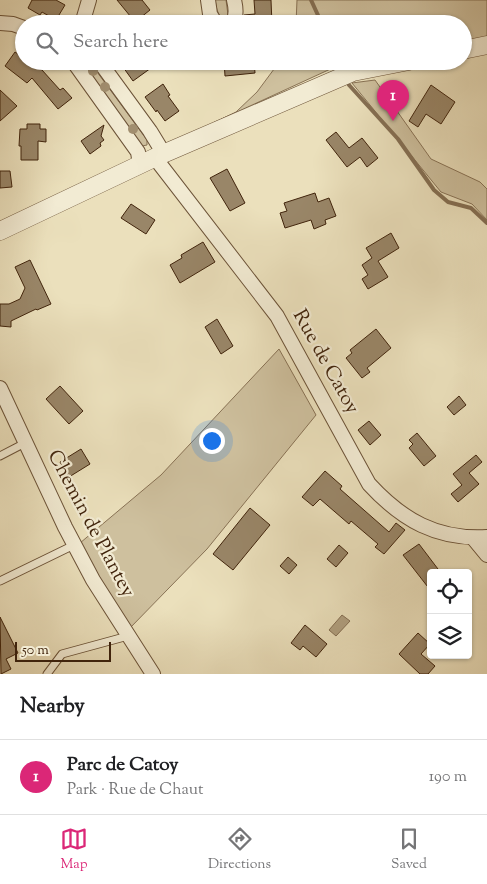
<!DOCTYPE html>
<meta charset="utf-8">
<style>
:root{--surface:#fff;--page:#f2f2f2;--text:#202124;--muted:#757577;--line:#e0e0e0;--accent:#db2777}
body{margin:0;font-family:"Sorts Mill Goudy",serif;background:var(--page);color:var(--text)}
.controls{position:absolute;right:15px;bottom:15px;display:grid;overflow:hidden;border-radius:5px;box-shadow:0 1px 4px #0004}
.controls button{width:45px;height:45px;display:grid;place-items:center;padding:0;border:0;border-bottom:1px solid var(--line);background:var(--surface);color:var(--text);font:25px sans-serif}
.scale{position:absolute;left:15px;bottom:12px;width:96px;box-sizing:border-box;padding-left:5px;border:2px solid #41240c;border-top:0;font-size:14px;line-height:18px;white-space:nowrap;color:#41240c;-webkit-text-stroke:4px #f2ebd3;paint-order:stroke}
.you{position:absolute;left:211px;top:440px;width:18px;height:18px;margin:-12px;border:4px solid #fff;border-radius:50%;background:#1a73e8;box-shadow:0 0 0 8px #1a73e833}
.badge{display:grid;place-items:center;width:32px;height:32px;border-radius:50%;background:var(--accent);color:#fff;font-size:16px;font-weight:700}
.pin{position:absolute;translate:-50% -41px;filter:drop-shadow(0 1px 2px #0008)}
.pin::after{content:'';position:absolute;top:26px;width:18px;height:15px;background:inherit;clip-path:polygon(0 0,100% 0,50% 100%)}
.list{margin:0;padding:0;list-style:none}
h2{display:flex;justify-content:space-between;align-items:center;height:65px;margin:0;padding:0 20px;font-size:21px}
h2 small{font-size:16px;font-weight:400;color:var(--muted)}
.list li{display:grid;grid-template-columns:32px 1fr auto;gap:15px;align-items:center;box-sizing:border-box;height:75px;padding:0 20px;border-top:1px solid var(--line)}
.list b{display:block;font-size:19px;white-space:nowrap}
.list p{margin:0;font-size:16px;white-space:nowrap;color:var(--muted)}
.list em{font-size:16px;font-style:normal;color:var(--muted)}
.icon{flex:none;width:28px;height:28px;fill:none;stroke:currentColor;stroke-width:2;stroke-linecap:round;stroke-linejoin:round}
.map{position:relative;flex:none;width:487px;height:674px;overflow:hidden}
.search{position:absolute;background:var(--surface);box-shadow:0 1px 4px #0004;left:15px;right:15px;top:15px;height:55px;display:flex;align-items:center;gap:12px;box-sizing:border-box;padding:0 18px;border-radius:28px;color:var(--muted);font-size:19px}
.sheet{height:140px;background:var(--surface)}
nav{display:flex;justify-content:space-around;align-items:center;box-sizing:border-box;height:70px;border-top:1px solid var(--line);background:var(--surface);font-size:14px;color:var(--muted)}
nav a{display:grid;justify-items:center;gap:2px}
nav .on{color:var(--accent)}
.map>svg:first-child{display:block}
.green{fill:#cec09e;stroke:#887255}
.water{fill:#b1a080;stroke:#846e52}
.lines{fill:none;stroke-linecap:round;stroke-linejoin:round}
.stream{stroke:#846e52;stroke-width:4}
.building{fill:#998668;stroke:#41240c}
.service-casing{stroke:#6c5338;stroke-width:9}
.minor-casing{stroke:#6c5338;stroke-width:16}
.tertiary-casing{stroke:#6c5338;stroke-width:19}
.service{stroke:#f2ebd3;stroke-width:7}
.minor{stroke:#f2ebd3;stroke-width:14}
.tertiary{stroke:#f2ebd3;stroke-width:18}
.tree{fill:#a18e6f}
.labels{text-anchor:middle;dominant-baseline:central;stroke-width:4.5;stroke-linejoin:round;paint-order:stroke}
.street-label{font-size:20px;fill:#41240c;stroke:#f2ebd3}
</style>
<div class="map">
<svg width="487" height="674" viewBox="0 0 487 674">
<rect width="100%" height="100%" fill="#ebe0bc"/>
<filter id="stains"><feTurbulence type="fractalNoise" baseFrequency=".004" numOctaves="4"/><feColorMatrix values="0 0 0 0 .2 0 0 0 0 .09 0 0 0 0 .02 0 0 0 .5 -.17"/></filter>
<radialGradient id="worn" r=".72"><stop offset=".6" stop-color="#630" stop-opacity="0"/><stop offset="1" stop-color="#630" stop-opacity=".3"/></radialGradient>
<g class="green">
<polygon points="215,0 226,0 228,15 225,21 222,21 217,10"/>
<polygon points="297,0 487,0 487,40 463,44 463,24 296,24"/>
<polygon points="81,61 89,61 147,140 147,145 142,146"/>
<polygon points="280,61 355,61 337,66 213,123 236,112 257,92"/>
<polygon points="375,80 431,159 480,182 487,189 487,220 472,204 441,192 352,83"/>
<polygon points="279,349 316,415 207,549 129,629 80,543 161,475"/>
</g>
<polygon class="water" points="342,615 350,621 336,636 329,630"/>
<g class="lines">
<g class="stream">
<polyline points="311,0 322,24"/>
<polyline points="338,61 340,68"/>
<polyline points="349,85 398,139 434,190 448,202 471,208 487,223"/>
</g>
</g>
<g class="building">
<polygon points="32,0 56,0 65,5 56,20 42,12 40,15 28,8"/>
<polygon points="117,0 142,0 150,10 135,22"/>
<polygon points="254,0 271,0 272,24 242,24 244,15 255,14"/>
<polygon points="15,52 24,58 24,61 28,61 42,70 60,90 63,88 72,98 58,109 32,78 27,83 5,66"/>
<polygon points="122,61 146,61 151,68 133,81 123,67 125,65"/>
<polygon points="224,61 254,61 255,73 225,76"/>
<polygon points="163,84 170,95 168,96 179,111 165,121 157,110 156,112 145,97"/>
<polygon points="431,85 455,102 441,124 426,114 418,127 409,121"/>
<polygon points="0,90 17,106 0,121"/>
<polygon points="27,124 40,124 40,129 46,129 46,142 38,141 38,160 21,160 21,146 19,146 20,129 27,129"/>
<polygon points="104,125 101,136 104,140 100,143 101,146 90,154 81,141"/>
<polygon points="336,132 349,148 362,138 378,158 367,167 360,157 347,167 326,140"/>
<polygon points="227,169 245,203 230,211 210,178"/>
<polygon points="0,171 10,171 12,187 0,188"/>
<polygon points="315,193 318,202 329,198 336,216 325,220 326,224 314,229 311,220 285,228 280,213 287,211 284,203"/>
<polygon points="131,204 155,220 146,234 121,218"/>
<polygon points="391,233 399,248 378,261 388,277 368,289 362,279 368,275 362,265 372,258 366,248"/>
<polygon points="203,242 215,262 180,283 170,265 182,258 181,255"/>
<polygon points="30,260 51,304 37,310 36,309 11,321 11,327 0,326 0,304 9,304 20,299 25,288 15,267"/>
<polygon points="217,319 233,346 221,354 205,327"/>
<polygon points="376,329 391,348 367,368 370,372 362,378 346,358 352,353 350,350"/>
<polygon points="60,386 83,411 69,424 46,399"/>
<polygon points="459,396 466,405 454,415 447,407"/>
<polygon points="369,421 381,435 370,445 358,430"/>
<polygon points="417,433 436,456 424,466 409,448 413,444 409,440"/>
<polygon points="81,449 90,464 69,477 60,462"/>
<polygon points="476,455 482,462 469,473 479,484 458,502 451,494 462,485 453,474"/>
<polygon points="325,471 342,486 340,489 389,532 396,523 405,530 384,554 375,547 378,544 351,521 349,524 320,499 313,506 302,497"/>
<polygon points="250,508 270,525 233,570 213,554"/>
<polygon points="419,544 441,573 431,573 431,591 403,555"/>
<polygon points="339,545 348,553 336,567 327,559"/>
<polygon points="288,557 297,565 289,574 280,566"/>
<polygon points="0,617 18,653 6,659 11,669 1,674"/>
<polygon points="305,625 327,644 316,657 303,646 300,650 291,643"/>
<polygon points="418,633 430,644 421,654 435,666 428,674 420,674 399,654"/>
</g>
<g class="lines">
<defs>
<g id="service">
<polyline points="0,456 25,443"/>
<polyline points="0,581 74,545"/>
<polyline points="47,674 62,654 128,636"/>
</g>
<g id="minor">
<polyline points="208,0 210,14 216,24"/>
<polyline points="0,23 13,24 24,28"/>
<polyline points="82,24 89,0"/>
<path d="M232 24C237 17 236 8 234 0"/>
<polyline points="73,61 138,152 140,165"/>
<polyline points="99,61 150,131 164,154"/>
<path d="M156 157 159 163 277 316 369 484C402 520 437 540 487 537"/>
<polyline points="0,388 65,527 93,580 153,674"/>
<polyline points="473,538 487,555"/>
</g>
<g id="tertiary">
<polyline points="463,50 487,45"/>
<polyline points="0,231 156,157 353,72 409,61"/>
</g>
</defs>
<use href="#service" class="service-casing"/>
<use href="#minor" class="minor-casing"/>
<use href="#tertiary" class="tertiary-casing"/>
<use href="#service" class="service"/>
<use href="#minor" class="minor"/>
<use href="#tertiary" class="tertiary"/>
</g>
<g class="tree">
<circle cx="93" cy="71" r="5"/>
<circle cx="105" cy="87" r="5"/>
<circle cx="133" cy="129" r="5"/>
</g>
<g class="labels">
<g class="street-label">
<text transform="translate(325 362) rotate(61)">Rue de Catoy</text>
<text transform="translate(90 524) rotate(62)">Chemin de Plantey</text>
</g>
</g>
<rect width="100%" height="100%" filter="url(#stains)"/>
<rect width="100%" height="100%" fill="url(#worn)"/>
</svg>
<div class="controls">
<button><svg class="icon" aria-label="locate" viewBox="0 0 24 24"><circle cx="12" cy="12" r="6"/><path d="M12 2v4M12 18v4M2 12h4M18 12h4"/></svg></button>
<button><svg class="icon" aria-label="layers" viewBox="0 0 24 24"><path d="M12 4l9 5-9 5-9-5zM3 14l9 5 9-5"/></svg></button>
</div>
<div class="scale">50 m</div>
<div class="you"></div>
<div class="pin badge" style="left:393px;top:121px">1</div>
<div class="search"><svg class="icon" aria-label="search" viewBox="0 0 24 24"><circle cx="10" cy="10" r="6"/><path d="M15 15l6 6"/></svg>Search here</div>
</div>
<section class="sheet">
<h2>Nearby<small></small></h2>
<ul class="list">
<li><span class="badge">1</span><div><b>Parc de Catoy</b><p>Park · Rue de Chaut</p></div><em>190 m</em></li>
</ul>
</section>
<nav>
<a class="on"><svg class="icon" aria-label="map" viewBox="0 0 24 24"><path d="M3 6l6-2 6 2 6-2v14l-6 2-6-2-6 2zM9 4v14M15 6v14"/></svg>Map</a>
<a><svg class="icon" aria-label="directions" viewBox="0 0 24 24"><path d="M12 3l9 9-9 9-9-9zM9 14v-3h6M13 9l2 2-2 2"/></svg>Directions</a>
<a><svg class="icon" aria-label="saved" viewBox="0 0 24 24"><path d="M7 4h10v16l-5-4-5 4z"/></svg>Saved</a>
</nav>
